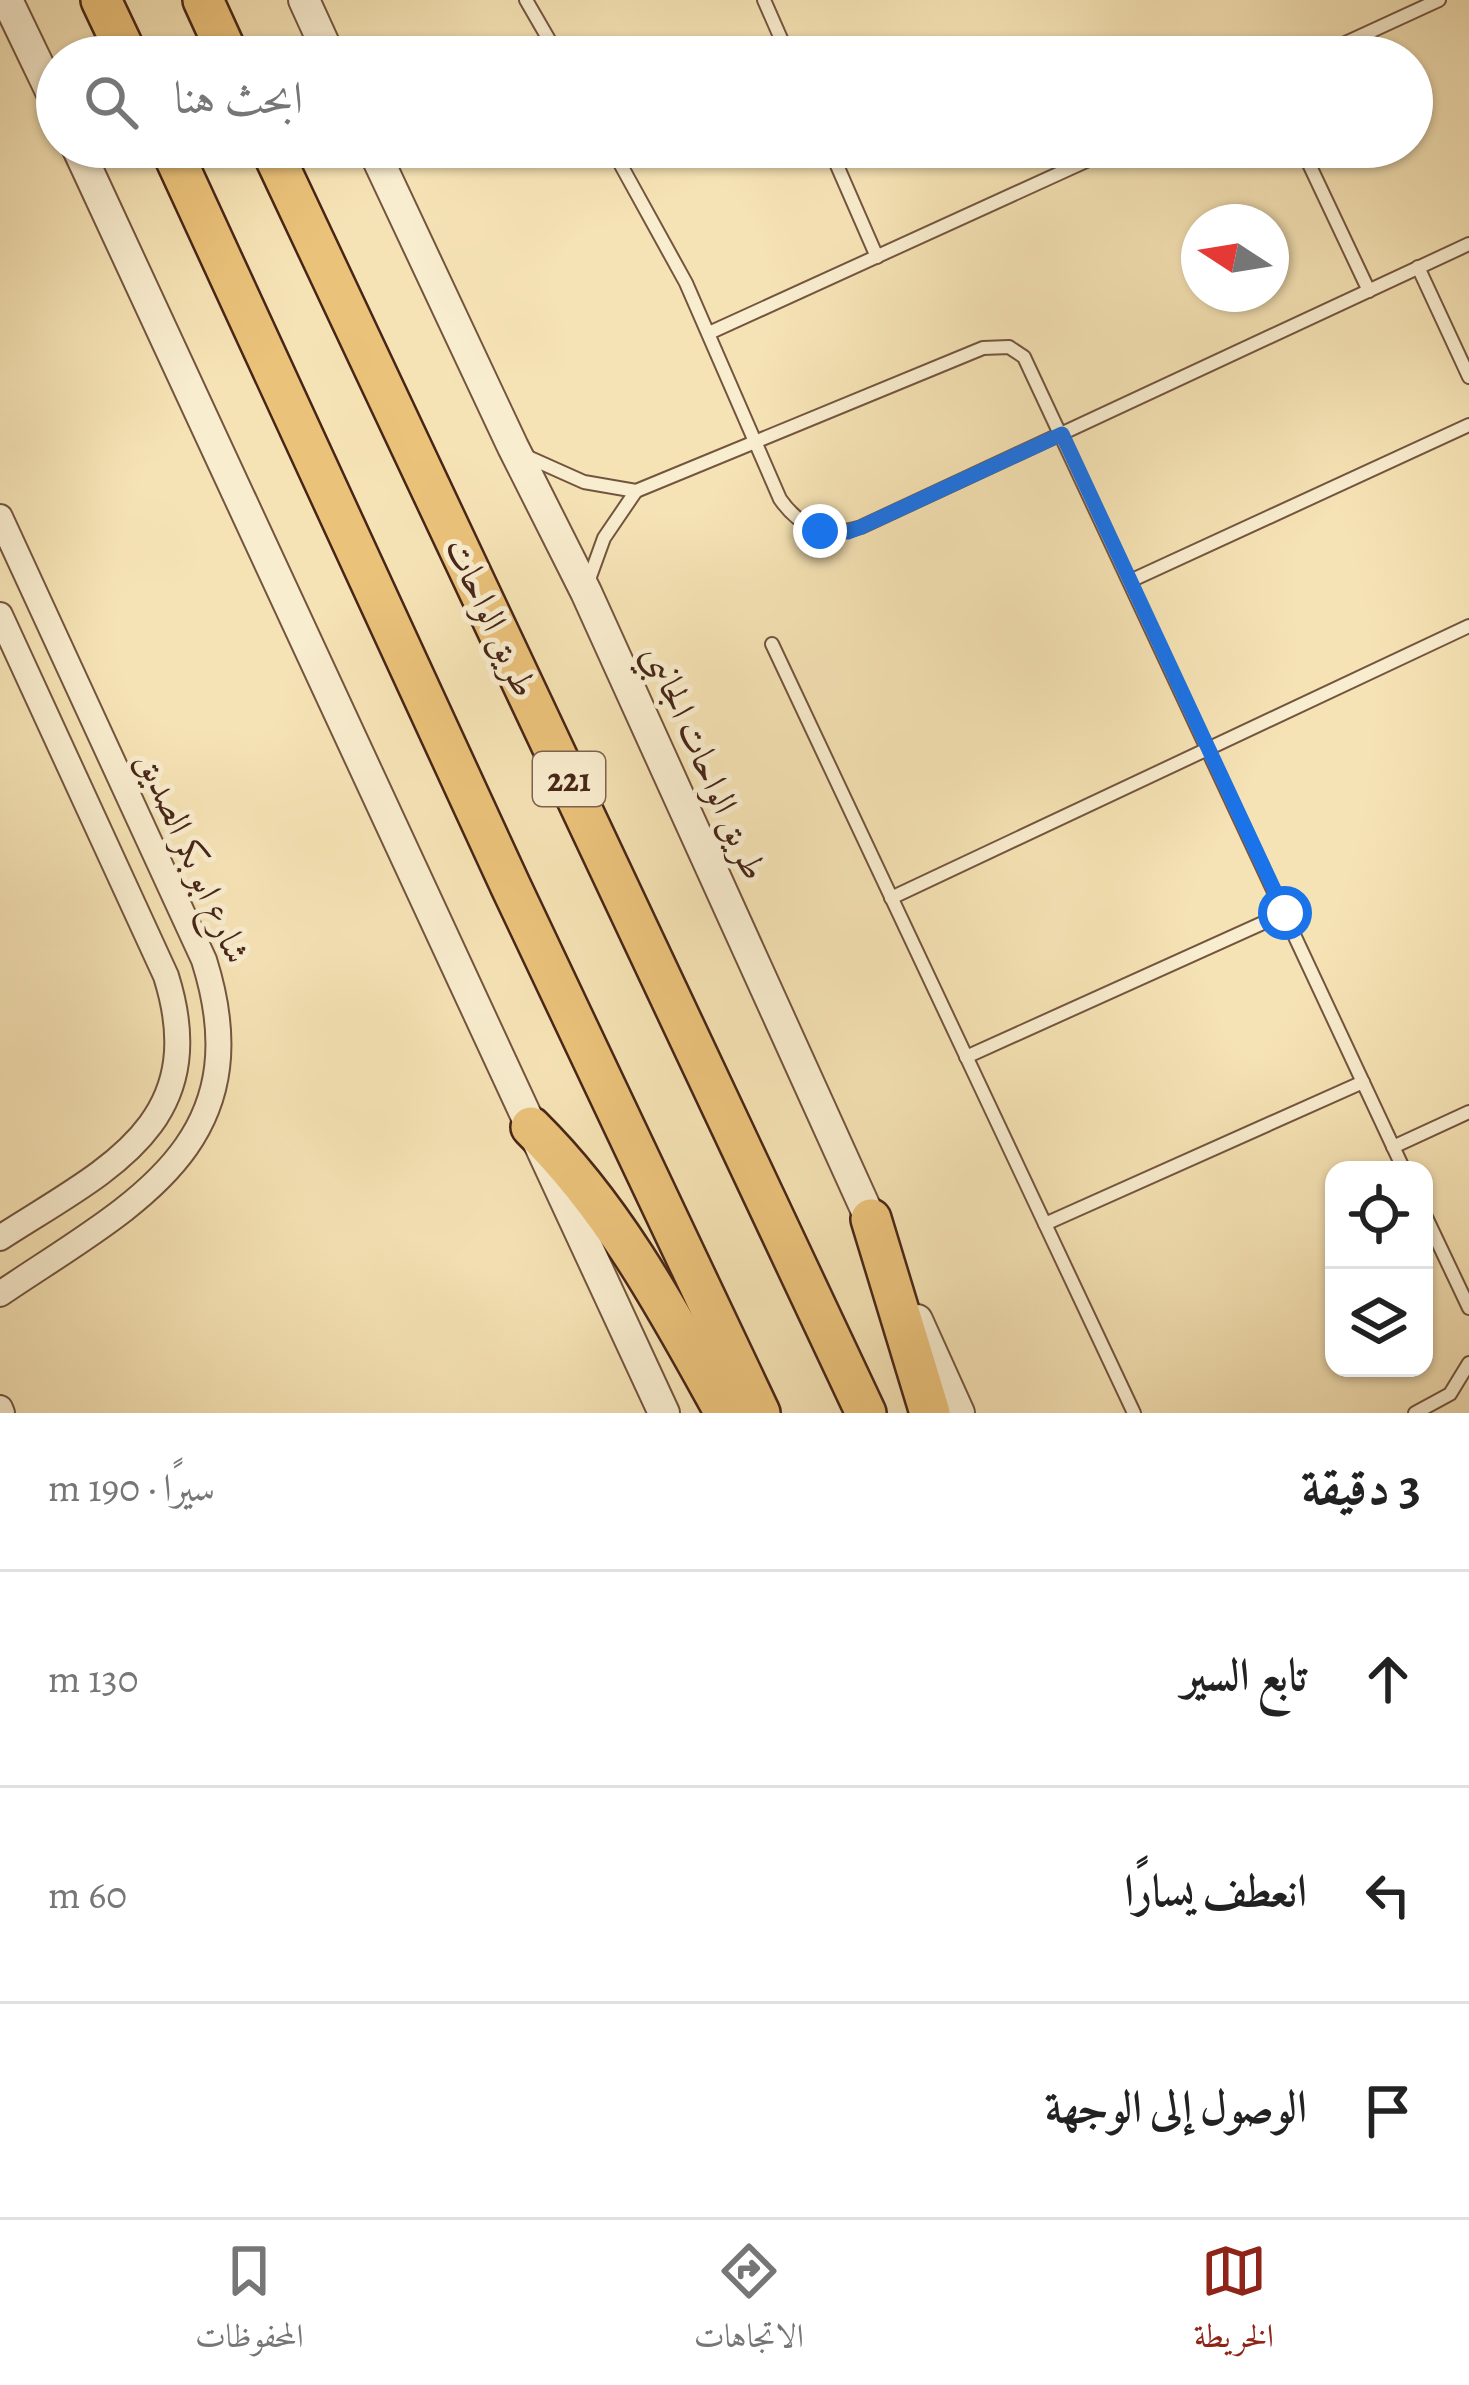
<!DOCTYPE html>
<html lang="ar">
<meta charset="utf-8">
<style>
:root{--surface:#fff;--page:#f6f6f6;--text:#222;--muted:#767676;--line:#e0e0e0;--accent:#8f2418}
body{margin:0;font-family:Alegreya,Amiri,serif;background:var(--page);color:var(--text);direction:rtl}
.controls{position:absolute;right:36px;bottom:36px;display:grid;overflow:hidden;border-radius:24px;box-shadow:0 3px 9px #0004}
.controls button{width:108px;height:108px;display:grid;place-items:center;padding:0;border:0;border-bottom:3px solid var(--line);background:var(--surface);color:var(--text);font:60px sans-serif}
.compass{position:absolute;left:1181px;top:204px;width:108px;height:108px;border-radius:50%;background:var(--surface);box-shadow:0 3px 9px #0004;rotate:282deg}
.stop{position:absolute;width:36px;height:36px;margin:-27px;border:9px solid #1a73e8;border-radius:50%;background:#fff}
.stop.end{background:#1a73e8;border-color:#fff;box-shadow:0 3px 12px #0008}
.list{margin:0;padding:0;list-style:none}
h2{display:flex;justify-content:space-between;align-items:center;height:156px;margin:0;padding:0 48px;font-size:51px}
h2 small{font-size:39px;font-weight:400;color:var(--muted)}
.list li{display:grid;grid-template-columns:78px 1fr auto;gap:36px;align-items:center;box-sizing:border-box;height:216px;padding:0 48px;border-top:3px solid var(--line)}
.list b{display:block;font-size:45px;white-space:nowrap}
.list em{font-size:39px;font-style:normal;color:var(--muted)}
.icon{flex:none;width:66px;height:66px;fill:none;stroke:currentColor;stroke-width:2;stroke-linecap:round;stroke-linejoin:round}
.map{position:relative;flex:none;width:1469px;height:1413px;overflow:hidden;direction:ltr}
.search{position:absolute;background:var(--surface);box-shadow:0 3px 9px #0004;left:36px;right:36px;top:36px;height:132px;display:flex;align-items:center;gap:30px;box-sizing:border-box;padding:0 42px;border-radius:66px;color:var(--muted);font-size:45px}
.sheet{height:804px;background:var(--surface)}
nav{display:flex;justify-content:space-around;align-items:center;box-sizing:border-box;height:168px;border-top:3px solid var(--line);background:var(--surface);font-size:33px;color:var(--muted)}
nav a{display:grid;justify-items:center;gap:6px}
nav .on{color:var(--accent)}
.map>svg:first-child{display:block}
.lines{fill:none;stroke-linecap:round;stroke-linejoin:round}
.service-casing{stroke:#73553f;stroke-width:16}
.minor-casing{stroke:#73553f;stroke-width:28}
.tertiary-casing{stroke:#73553f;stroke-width:34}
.trunk-casing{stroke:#472618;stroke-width:44}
.service{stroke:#f9edcf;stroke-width:12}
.minor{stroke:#f9edcf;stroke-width:24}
.tertiary{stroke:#f9edcf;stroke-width:30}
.trunk{stroke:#ebc27a;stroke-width:39}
.route{stroke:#1a73e8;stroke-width:15}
.labels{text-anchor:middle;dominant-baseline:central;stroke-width:10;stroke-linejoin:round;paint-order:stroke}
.shield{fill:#f9edcf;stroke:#7c624f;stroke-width:3}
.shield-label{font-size:33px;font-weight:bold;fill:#472618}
.street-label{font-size:36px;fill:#472618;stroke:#f9edcf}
</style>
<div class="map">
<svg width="1469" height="1413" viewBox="0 0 1469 1413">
<rect width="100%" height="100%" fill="#f6e3b5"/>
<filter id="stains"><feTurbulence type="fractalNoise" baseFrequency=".00167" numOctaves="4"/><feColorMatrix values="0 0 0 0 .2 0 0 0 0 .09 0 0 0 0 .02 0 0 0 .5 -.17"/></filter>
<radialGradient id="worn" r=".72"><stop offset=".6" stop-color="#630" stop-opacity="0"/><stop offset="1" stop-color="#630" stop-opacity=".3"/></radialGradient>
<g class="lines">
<defs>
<g id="service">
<polyline points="526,0 559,57"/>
<polyline points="764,0 789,57"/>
<polyline points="1315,57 1439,0"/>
<path d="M611 147 686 283 780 499C800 528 827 538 861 527L1469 244"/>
<polyline points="829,147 877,257"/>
<polyline points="1301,147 1369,291"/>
<polyline points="1418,267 1469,377"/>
<polyline points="709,333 1117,147"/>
<polyline points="528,457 584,482 636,491 983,348 1009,347 1024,357 1404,1170"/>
<polyline points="1130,581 1469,425"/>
<polyline points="587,585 604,538 636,491"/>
<polyline points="772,644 1134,1413"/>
<polyline points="891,898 1469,626"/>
<polyline points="966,1057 1285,913"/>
<polyline points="1393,1147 1469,1112"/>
<polyline points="1424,1213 1469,1308"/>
<polyline points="1045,1224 1363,1082"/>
<polyline points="1415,1413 1450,1394 1469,1363"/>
</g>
<g id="minor">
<path d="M0 517 204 960C263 1146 131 1205 0 1294"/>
<path d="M0 615 166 976C213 1125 105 1170 0 1238"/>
<polyline points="0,1408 2,1413"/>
</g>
<g id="tertiary">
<polyline points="7,0 57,104"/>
<polyline points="304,0 330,57"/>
<polyline points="77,147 664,1413"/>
<polyline points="372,147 513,447 586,592 879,1238"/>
<polyline points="917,1320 959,1413"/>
</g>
<g id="trunk">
<polyline points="101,0 128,57"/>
<polyline points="203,0 229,57"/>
<polyline points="170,147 511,887 760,1413"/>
<polyline points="270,147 866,1413"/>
<path d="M531 1127C615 1210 668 1310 725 1413"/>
<polyline points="871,1219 930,1413"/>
</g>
</defs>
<use href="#service" class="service-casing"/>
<use href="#minor" class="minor-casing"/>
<use href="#tertiary" class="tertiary-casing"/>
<use href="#trunk" class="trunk-casing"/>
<use href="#service" class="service"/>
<use href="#minor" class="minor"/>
<use href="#tertiary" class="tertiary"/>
<use href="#trunk" class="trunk"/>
</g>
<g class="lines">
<polyline class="route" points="820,531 848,532 861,527 1062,434 1285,913"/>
</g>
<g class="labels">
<rect class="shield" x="533" y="752" width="72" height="54" rx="9"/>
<g class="shield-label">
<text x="569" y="779">221</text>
</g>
<g class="street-label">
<text transform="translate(492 617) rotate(65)">طريق الواحات</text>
<text transform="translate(706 762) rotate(66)">طريق الواحات الجانبي</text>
<text transform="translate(194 857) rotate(66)">شارع ابو بكر الصديق</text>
</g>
</g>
<rect width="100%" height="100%" filter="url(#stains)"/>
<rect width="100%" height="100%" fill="url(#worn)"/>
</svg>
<div class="controls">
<button><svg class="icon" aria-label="locate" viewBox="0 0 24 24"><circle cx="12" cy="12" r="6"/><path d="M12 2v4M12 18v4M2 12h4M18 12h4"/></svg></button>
<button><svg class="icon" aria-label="layers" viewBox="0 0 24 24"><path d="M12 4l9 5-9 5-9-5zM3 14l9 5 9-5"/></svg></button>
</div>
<svg class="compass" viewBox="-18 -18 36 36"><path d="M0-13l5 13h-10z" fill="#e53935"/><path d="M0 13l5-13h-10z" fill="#767676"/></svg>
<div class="stop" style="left:1285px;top:913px"></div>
<div class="stop end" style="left:820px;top:531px"></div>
<div class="search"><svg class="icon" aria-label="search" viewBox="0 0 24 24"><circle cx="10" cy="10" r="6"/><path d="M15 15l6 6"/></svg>ابحث هنا</div>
</div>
<section class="sheet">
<h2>3 دقيقة<small>سيرًا · 190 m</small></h2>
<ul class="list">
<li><svg class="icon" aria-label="ahead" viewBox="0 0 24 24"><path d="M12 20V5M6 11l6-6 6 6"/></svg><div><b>تابع السير</b></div><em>130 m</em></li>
<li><svg class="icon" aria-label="left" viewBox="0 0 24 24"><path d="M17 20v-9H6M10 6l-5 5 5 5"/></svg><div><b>انعطف يسارًا</b></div><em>60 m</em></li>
<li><svg class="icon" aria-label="arrive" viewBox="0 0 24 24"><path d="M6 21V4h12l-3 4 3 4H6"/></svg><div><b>الوصول إلى الوجهة</b></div></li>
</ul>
</section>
<nav>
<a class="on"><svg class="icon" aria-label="map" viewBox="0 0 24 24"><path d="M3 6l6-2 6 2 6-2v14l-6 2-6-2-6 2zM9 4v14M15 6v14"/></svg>الخريطة</a>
<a><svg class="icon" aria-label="directions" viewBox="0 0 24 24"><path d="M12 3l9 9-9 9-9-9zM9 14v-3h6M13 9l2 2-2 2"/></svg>الاتجاهات</a>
<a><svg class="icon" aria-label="saved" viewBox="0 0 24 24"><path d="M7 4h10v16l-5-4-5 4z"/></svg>المحفوظات</a>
</nav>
